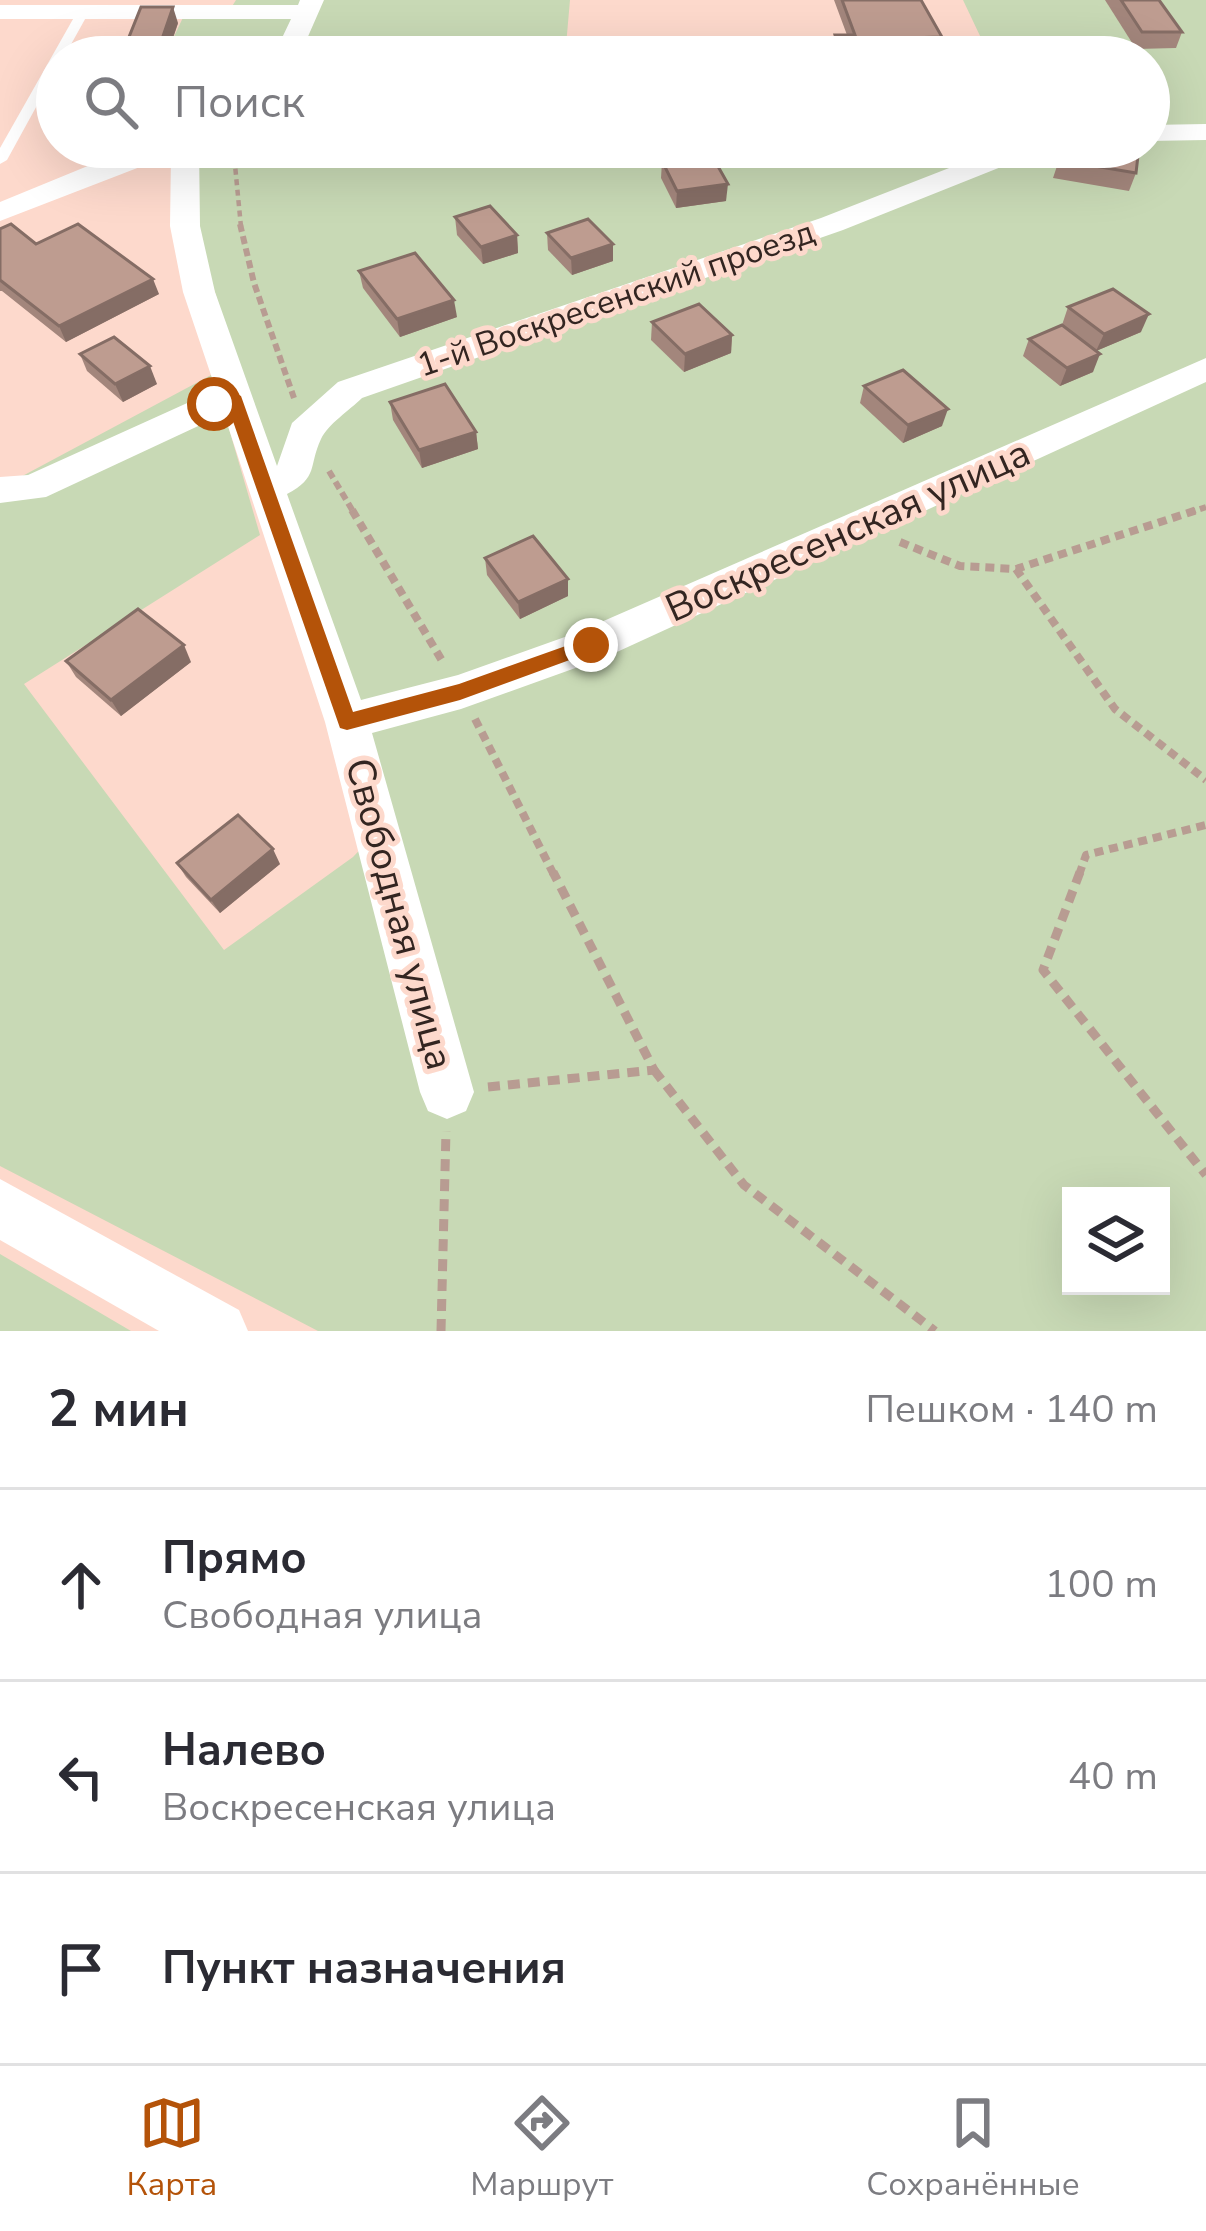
<!DOCTYPE html>
<html lang="ru">
<meta charset="utf-8">
<style>
:root{--surface:#fff;--page:#f2f2f3;--text:#2b2b33;--muted:#7c7c81;--line:#e1e1e2;--accent:#b45309}
body{margin:0;font-family:"Nunito Sans",sans-serif;background:var(--page);color:var(--text)}
.controls{position:absolute;right:36px;bottom:36px;display:grid;overflow:hidden;border-radius:0px;box-shadow:0 12px 48px #0002}
.controls button{width:108px;height:108px;display:grid;place-items:center;padding:0;border:0;border-bottom:3px solid var(--line);background:var(--surface);color:var(--text);font:60px sans-serif}
.stop{position:absolute;width:36px;height:36px;margin:-27px;border:9px solid #b45309;border-radius:50%;background:#fff}
.stop.end{background:#b45309;border-color:#fff;box-shadow:0 3px 12px #0008}
.list{margin:0;padding:0;list-style:none}
h2{display:flex;justify-content:space-between;align-items:center;height:156px;margin:0;padding:0 48px;font-size:51px}
h2 small{font-size:39px;font-weight:400;color:var(--muted)}
.list li{display:grid;grid-template-columns:78px 1fr auto;gap:36px;align-items:center;box-sizing:border-box;height:192px;padding:0 48px;border-top:3px solid var(--line)}
.list b{display:block;font-size:45px;white-space:nowrap}
.list p{margin:0;font-size:39px;white-space:nowrap;color:var(--muted)}
.list em{font-size:39px;font-style:normal;color:var(--muted)}
.icon{flex:none;width:66px;height:66px;fill:none;stroke:currentColor;stroke-width:2;stroke-linecap:round;stroke-linejoin:round}
.map{position:relative;flex:none;width:1206px;height:1331px;overflow:hidden}
.search{position:absolute;background:var(--surface);box-shadow:0 12px 48px #0002;left:36px;right:36px;top:36px;height:132px;display:flex;align-items:center;gap:30px;box-sizing:border-box;padding:0 42px;border-radius:66px;color:var(--muted);font-size:45px}
.sheet{height:732px;background:var(--surface)}
nav{display:flex;justify-content:space-around;align-items:center;box-sizing:border-box;height:168px;border-top:3px solid var(--line);background:var(--surface);font-size:33px;color:var(--muted)}
nav a{display:grid;justify-items:center;gap:6px}
nav .on{color:var(--accent)}
.map>svg:first-child{display:block}
.green{fill:#c8d9b5;fill-rule:evenodd}
.lines{fill:none;stroke-linecap:round;stroke-linejoin:round}
.path-far3{stroke:#b89c92;stroke-width:4.5;stroke-dasharray:6 4.5;stroke-linecap:butt}
.path-far2{stroke:#b89c92;stroke-width:6;stroke-dasharray:8 4.5;stroke-linecap:butt}
.path-far1{stroke:#b89c92;stroke-width:8;stroke-dasharray:9 6;stroke-linecap:butt}
.path{stroke:#b89c92;stroke-width:9;stroke-dasharray:12 8;stroke-linecap:butt}
.lane{fill:#fff;fill-rule:evenodd}
.street{fill:#fff;fill-rule:evenodd}
.wall{fill:#a3867c}
.shaded-wall{fill:#856d65}
.building{fill:#be9c90;stroke:#856d65;stroke-width:3}
.route{fill:#b45309}
.labels{text-anchor:middle;dominant-baseline:central;stroke-width:10;stroke-linejoin:round;paint-order:stroke}
.far-street-label{font-size:33px;fill:#332521;stroke:#fdd9cc}
.street-label{font-size:39px;fill:#332521;stroke:#fdd9cc}
</style>
<div class="map">
<svg width="1206" height="1331" viewBox="0 0 1206 1331">
<rect width="100%" height="100%" fill="#fdd9cc"/>
<g class="green">
<polygon points="236,0 570,0 565,57 217,57 221,45 169,47 188,7 231,8"/>
<path d="M963 0H1206V1331H318L0 1166V488L213 374 260 535 24 684 224 950 353 857 392 816 246 392 194 225V147H1149V57H990ZM1071 1196H1161V1286H1071Z"/>
<polygon points="0,1254 131,1331 0,1331"/>
</g>
<g class="lines">
<polyline class="path-far3" points="241,227 235,165 254,147"/>
<g class="path-far2">
<polyline points="240,224 254,283 294,398"/>
<polyline points="329,471 354,513"/>
<polyline points="1188,513 1206,507"/>
</g>
<g class="path-far1">
<polyline points="352,510 444,664"/>
<polyline points="900,542 960,566 1016,569 1197,510"/>
<polyline points="1016,569 1115,709 1206,780"/>
<polyline points="475,719 554,875"/>
<polyline points="1079,875 1086,855 1206,825"/>
</g>
<g class="path">
<polyline points="1080,872 1043,970 1206,1175"/>
<polyline points="654,1070 744,1185 935,1331"/>
<polyline points="488,1087 654,1070 553,872"/>
<polyline points="441,1331 446,1131"/>
</g>
<polygon class="lane" points="83,8 89,12 64,57 57,57 57,69 7,160 0,164 0,148 77,12"/>
<g class="street">
<polygon points="300,0 324,0 299,57 273,57 291,19 0,19 0,5 298,5"/>
<polygon points="1206,124 1206,140 1149,141 1149,125"/>
<path d="M134 147H199L200 226 215 292 277 466 292 423 338 382 821 218 985 154 988 147H1016L1006 165 843 230 362 398C350 410 328 424 321 439 308 467 319 477 287 494L361 700 458 675 576 633 1206 358V382L606 657 461 709 372 733 474 1092 466 1111 447 1119 428 1111 420 1092 325 722 224 414 46 497 0 503V477L28 475 216 390 183 292 170 226 171 155 0 221V202Z"/>
<polygon points="0,1179 239,1310 248,1331 159,1331 0,1240"/>
</g>
</g>
<g class="wall">
<polygon points="834,0 921,0 942,37 938,53 914,54 915,57 834,57 832,52 835,35 847,35"/>
<polygon points="1105,0 1159,0 1182,32 1176,48 1136,49"/>
<polygon points="178,23 167,57 132,57 127,42"/>
<polygon points="1059,160 1136,173 1129,191 1053,178"/>
<polygon points="662,161 726,201 676,208 661,178"/>
<polygon points="455,217 517,235 518,253 483,264 457,235"/>
<polygon points="0,229 36,244 159,294 66,342 2,291 0,291"/>
<polygon points="547,233 613,244 613,261 572,275 548,250"/>
<polygon points="359,271 457,317 400,337 363,288"/>
<polygon points="1068,307 1141,332 1096,351 1093,372 1060,386 1023,356 1029,339 1062,325"/>
<polygon points="652,322 732,335 731,353 684,372 651,340"/>
<polygon points="80,354 157,384 123,402 87,371"/>
<polygon points="864,386 942,426 903,443 860,403"/>
<polygon points="390,402 476,432 478,449 422,468 393,420"/>
<polygon points="485,558 568,579 568,596 520,619 487,575"/>
<polygon points="66,661 191,662 121,716 76,677"/>
<polygon points="177,863 280,864 220,913 186,877"/>
</g>
<g class="shaded-wall">
<polygon points="173,7 178,23 166,57 161,42"/>
<polygon points="728,184 726,201 676,208 677,191"/>
<polygon points="517,235 518,253 483,264 481,247"/>
<polygon points="613,244 613,261 572,275 571,258"/>
<polygon points="153,279 159,294 66,342 59,326"/>
<polygon points="454,300 457,317 400,337 397,319"/>
<polygon points="1149,314 1141,332 1096,351 1104,334"/>
<polygon points="732,335 731,353 684,372 685,354"/>
<polygon points="1100,354 1093,372 1060,386 1067,368"/>
<polygon points="150,366 157,384 123,402 115,384"/>
<polygon points="948,409 942,426 903,443 908,425"/>
<polygon points="476,432 478,449 422,468 419,450"/>
<polygon points="568,579 568,596 520,619 518,602"/>
<polygon points="184,645 191,662 121,716 111,700"/>
<polygon points="273,849 280,864 220,913 211,900"/>
</g>
<g class="building">
<polygon points="842,0 921,0 942,37 908,38 915,57 842,57 835,35 855,35"/>
<polygon points="1121,0 1159,0 1182,32 1142,32"/>
<polygon points="141,7 173,7 161,42 127,42"/>
<polygon points="1098,147 1139,147 1136,173 1059,160"/>
<polygon points="711,154 728,184 677,191 662,161"/>
<polygon points="490,206 517,235 481,247 455,217"/>
<polygon points="588,219 613,244 571,258 547,233"/>
<polygon points="11,224 36,244 78,224 153,279 59,326 0,280 0,229"/>
<polygon points="415,253 454,300 397,319 359,271"/>
<polygon points="1113,289 1149,314 1104,334 1068,307"/>
<polygon points="699,304 732,335 685,354 652,322"/>
<polygon points="1062,325 1100,354 1067,368 1029,339"/>
<polygon points="114,337 150,366 115,384 80,354"/>
<polygon points="903,370 948,409 908,425 864,386"/>
<polygon points="445,384 476,432 419,450 390,402"/>
<polygon points="533,536 568,579 518,602 485,558"/>
<polygon points="138,609 184,645 111,700 66,661"/>
<polygon points="238,815 273,849 211,900 177,863"/>
</g>
<polygon class="route" points="232,391 241,396 353,712 459,684 591,637 600,645 597,650 460,700 347,730 340,728 227,404 214,409 206,404"/>
<g class="labels">
<g class="far-street-label">
<text transform="translate(616 299) rotate(-19)">1-й Воскресенский проезд</text>
</g>
<g class="street-label">
<text transform="translate(848 531) rotate(-24)">Воскресенская улица</text>
<text transform="translate(399 914) rotate(75)">Свободная улица</text>
</g>
</g>
</svg>
<div class="controls">
<button><svg class="icon" aria-label="layers" viewBox="0 0 24 24"><path d="M12 4l9 5-9 5-9-5zM3 14l9 5 9-5"/></svg></button>
</div>
<div class="stop" style="left:214px;top:404px"></div>
<div class="stop end" style="left:591px;top:645px"></div>
<div class="search"><svg class="icon" aria-label="search" viewBox="0 0 24 24"><circle cx="10" cy="10" r="6"/><path d="M15 15l6 6"/></svg>Поиск</div>
</div>
<section class="sheet">
<h2>2 мин<small>Пешком · 140 m</small></h2>
<ul class="list">
<li><svg class="icon" aria-label="ahead" viewBox="0 0 24 24"><path d="M12 20V5M6 11l6-6 6 6"/></svg><div><b>Прямо</b><p>Свободная улица</p></div><em>100 m</em></li>
<li><svg class="icon" aria-label="left" viewBox="0 0 24 24"><path d="M17 20v-9H6M10 6l-5 5 5 5"/></svg><div><b>Налево</b><p>Воскресенская улица</p></div><em>40 m</em></li>
<li><svg class="icon" aria-label="arrive" viewBox="0 0 24 24"><path d="M6 21V4h12l-3 4 3 4H6"/></svg><div><b>Пункт назначения</b></div></li>
</ul>
</section>
<nav>
<a class="on"><svg class="icon" aria-label="map" viewBox="0 0 24 24"><path d="M3 6l6-2 6 2 6-2v14l-6 2-6-2-6 2zM9 4v14M15 6v14"/></svg>Карта</a>
<a><svg class="icon" aria-label="directions" viewBox="0 0 24 24"><path d="M12 3l9 9-9 9-9-9zM9 14v-3h6M13 9l2 2-2 2"/></svg>Маршрут</a>
<a><svg class="icon" aria-label="saved" viewBox="0 0 24 24"><path d="M7 4h10v16l-5-4-5 4z"/></svg>Сохранённые</a>
</nav>
